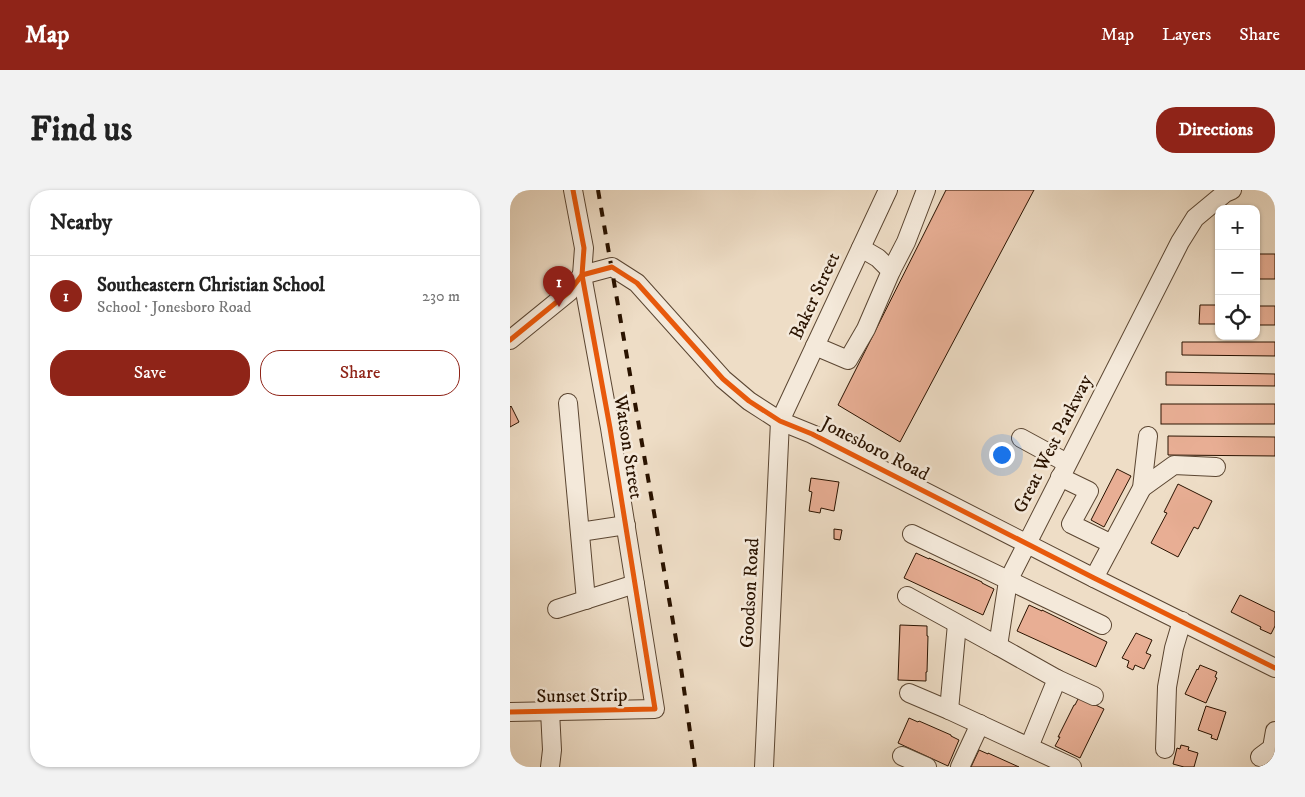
<!DOCTYPE html>
<meta charset="utf-8">
<style>
:root{--surface:#fff;--page:#f2f2f2;--text:#222;--muted:#767676;--line:#e0e0e0;--accent:#8f2418}
body{margin:0;font-family:"IM FELL DW Pica",serif;background:var(--page);color:var(--text)}
.controls{position:absolute;right:15px;top:15px;display:grid;overflow:hidden;border-radius:10px;box-shadow:0 1px 4px #0004}
.controls button{width:45px;height:45px;display:grid;place-items:center;padding:0;border:0;border-bottom:1px solid var(--line);background:var(--surface);color:var(--text);font:25px sans-serif}
.you{position:absolute;left:491px;top:264px;width:18px;height:18px;margin:-12px;border:4px solid #fff;border-radius:50%;background:#1a73e8;box-shadow:0 0 0 8px #1a73e833}
.badge{display:grid;place-items:center;width:32px;height:32px;border-radius:50%;background:var(--accent);color:#fff;font-size:16px;font-weight:700}
.pin{position:absolute;translate:-50% -41px;filter:drop-shadow(0 1px 2px #0008)}
.pin::after{content:'';position:absolute;top:26px;width:18px;height:15px;background:inherit;clip-path:polygon(0 0,100% 0,50% 100%)}
.list{margin:0;padding:0;list-style:none}
h2{display:flex;justify-content:space-between;align-items:center;height:65px;margin:0;padding:0 20px;font-size:21px}
h2 small{font-size:16px;font-weight:400;color:var(--muted)}
.list li{display:grid;grid-template-columns:32px 1fr auto;gap:15px;align-items:center;box-sizing:border-box;height:80px;padding:0 20px;border-top:1px solid var(--line)}
.list b{display:block;font-size:19px;white-space:nowrap}
.list p{margin:0;font-size:16px;white-space:nowrap;color:var(--muted)}
.list em{font-size:16px;font-style:normal;color:var(--muted)}
.actions{display:flex;gap:10px;padding:15px 20px}
.actions a{flex:1;padding:11px 0;border:1px solid var(--accent);border-radius:20px;text-align:center;font-size:18px;color:var(--accent)}
.actions .main{background:var(--accent);color:#fff}
.icon{flex:none;width:28px;height:28px;fill:none;stroke:currentColor;stroke-width:2;stroke-linecap:round;stroke-linejoin:round}
.map{position:relative;flex:none;width:765px;height:577px;overflow:hidden;border-radius:20px}
header{display:flex;align-items:center;gap:30px;box-sizing:border-box;height:70px;padding:0 25px;background:var(--accent);color:#fff}
header strong{font-size:24px}
nav{display:flex;gap:28px;margin-inline-start:auto;font-size:18px}
.intro{display:flex;align-items:center;justify-content:space-between;box-sizing:border-box;height:120px;padding:0 30px}
h1{margin:0;font-size:35px}
.button{padding:12px 22px;border-radius:20px;background:var(--accent);color:#fff;font-size:18px;font-weight:700}
main{display:flex;gap:30px;padding:0 30px}
aside{flex:1;background:var(--surface);border-radius:20px;box-shadow:0 1px 4px #0004}
.map>svg:first-child{display:block}
.building{fill:#e8ae94;stroke:#2a1300}
.lines{fill:none;stroke-linecap:round;stroke-linejoin:round}
.minor-casing{stroke:#5b4632;stroke-width:20}
.minor{stroke:#f4e9da;stroke-width:18}
.rail{stroke:#2a1300;stroke-width:4;stroke-dasharray:9 9;stroke-linecap:butt}
.cycleway-casing{stroke:#f4e9da;stroke-width:8}
.cycleway{stroke:#e8590c;stroke-width:5}
.labels{text-anchor:middle;dominant-baseline:central;stroke-width:5;stroke-linejoin:round;paint-order:stroke}
.street-label{font-size:19px;fill:#2a1300;stroke:#f4e9da}
</style>
<header>
<strong>Map</strong>
<nav><a>Map</a><a>Layers</a><a>Share</a></nav>
</header>
<div class="intro"><h1>Find us</h1><a class="button">Directions</a></div>
<main>
<aside>
<h2>Nearby<small></small></h2>
<ul class="list">
<li><span class="badge">1</span><div><b>Southeastern Christian School</b><p>School · Jonesboro Road</p></div><em>230 m</em></li>
</ul>
<div class="actions"><a class="main">Save</a><a>Share</a></div>
</aside>
<div class="map">
<svg width="765" height="577" viewBox="0 0 765 577">
<rect width="100%" height="100%" fill="#eeddc6"/>
<filter id="stains"><feTurbulence type="fractalNoise" baseFrequency=".004" numOctaves="4"/><feColorMatrix values="0 0 0 0 .2 0 0 0 0 .09 0 0 0 0 .02 0 0 0 .5 -.17"/></filter>
<radialGradient id="worn" r=".72"><stop offset=".6" stop-color="#630" stop-opacity="0"/><stop offset="1" stop-color="#630" stop-opacity=".3"/></radialGradient>
<g class="building">
<polygon points="436,0 524,0 390,252 328,215"/>
<rect x="746" y="64" width="19" height="25"/>
<polygon points="690,115 709,115 709,134 689,134"/>
<rect x="746" y="116" width="19" height="19"/>
<polygon points="672,152 765,152 765,166 672,165"/>
<polygon points="656,182 765,184 765,196 656,195"/>
<rect x="651" y="214" width="114" height="20"/>
<polygon points="1,216 9,232 0,237 0,217"/>
<polygon points="658,246 765,247 765,266 658,265"/>
<polygon points="607,279 621,286 594,337 581,330"/>
<polygon points="301,288 329,292 324,321 311,318 310,323 299,321 302,302 299,301"/>
<polygon points="668,294 702,311 688,339 684,337 668,367 641,353 657,323 654,322"/>
<polygon points="324,339 332,340 330,350 324,349"/>
<polygon points="406,363 419,369 419,368 472,392 472,393 484,399 473,425 394,388"/>
<polygon points="730,405 765,422 765,436 761,444 750,439 751,437 721,422"/>
<polygon points="519,415 532,421 532,420 597,452 586,477 507,441"/>
<polygon points="390,435 417,436 417,446 418,446 417,482 416,482 416,491 388,490"/>
<polygon points="626,443 642,450 636,463 641,465 634,479 625,475 623,480 617,477 619,471 612,468"/>
<polygon points="690,475 707,482 705,487 707,488 696,513 675,504 687,479 688,480"/>
<polygon points="569,507 594,519 570,568 545,556 550,547 548,547 564,515 565,515"/>
<polygon points="696,516 716,522 707,550 701,548 702,545 688,540"/>
<polygon points="399,528 408,532 409,531 441,545 441,546 449,550 438,576 388,553"/>
<polygon points="671,555 679,557 678,560 688,563 684,577 674,577 663,574 667,558 670,559"/>
<polygon points="469,560 478,564 478,563 509,577 461,577"/>
</g>
<g class="lines">
<defs>
<g id="minor">
<polyline points="381,81 396,52 416,0"/>
<polyline points="0,150 59,102 72,85 102,77 127,93 213,189 239,211 270,231 302,244 584,388 765,478"/>
<polyline points="305,156 338,170 356,139 381,81 368,68 351,58"/>
<polyline points="58,213 76,410"/>
<polyline points="511,248 557,273"/>
<polyline points="550,287 579,301 561,334 602,354"/>
<polyline points="632,298 664,275 706,277"/>
<polyline points="70,342 116,335"/>
<polyline points="402,344 592,435"/>
<polyline points="584,388 632,298 638,246"/>
<polyline points="397,406 488,456 498,391 670,52 685,28 715,3 722,0"/>
<polyline points="47,419 125,394"/>
<polyline points="488,456 547,489 519,557"/>
<polyline points="547,489 584,506"/>
<polyline points="399,503 439,520 447,434"/>
<polyline points="439,520 562,577"/>
<polyline points="40,521 42,560 40,577"/>
<polyline points="0,522 145,519 100,238 72,85 74,58 63,0"/>
<polyline points="655,559 657,497 664,458 672,431"/>
<polyline points="392,566 417,577"/>
<polyline points="750,567 762,558 765,541"/>
<polyline points="254,577 270,231 378,0"/>
<polyline points="450,577 470,534"/>
</g>
</defs>
<use href="#minor" class="minor-casing"/>
<use href="#minor" class="minor"/>
<polyline class="rail" points="88,0 171,478 185,577"/>
<defs>
<g id="cycleway">
<polyline points="0,150 59,102 72,85 102,77 127,93 213,189 239,211 270,231 302,244 584,388 765,478"/>
<polyline points="0,522 145,519 100,238 72,85 74,58 63,0"/>
</g>
</defs>
<use href="#cycleway" class="cycleway-casing"/>
<use href="#cycleway" class="cycleway"/>
</g>
<g class="labels">
<g class="street-label">
<text transform="translate(305 106) rotate(-65)">Baker Street</text>
<text transform="translate(543 254) rotate(-63)">Great West Parkway</text>
<text transform="translate(118 257) rotate(81)">Watson Street</text>
<text transform="translate(365 259) rotate(27)">Jonesboro Road</text>
<text transform="translate(240 403) rotate(-87)">Goodson Road</text>
<text transform="translate(72 506) rotate(-1)">Sunset Strip</text>
</g>
</g>
<rect width="100%" height="100%" filter="url(#stains)"/>
<rect width="100%" height="100%" fill="url(#worn)"/>
</svg>
<div class="controls">
<button>+</button>
<button>−</button>
<button><svg class="icon" aria-label="locate" viewBox="0 0 24 24"><circle cx="12" cy="12" r="6"/><path d="M12 2v4M12 18v4M2 12h4M18 12h4"/></svg></button>
</div>
<div class="you"></div>
<div class="pin badge" style="left:49px;top:117px">1</div>
</div>
</main>
